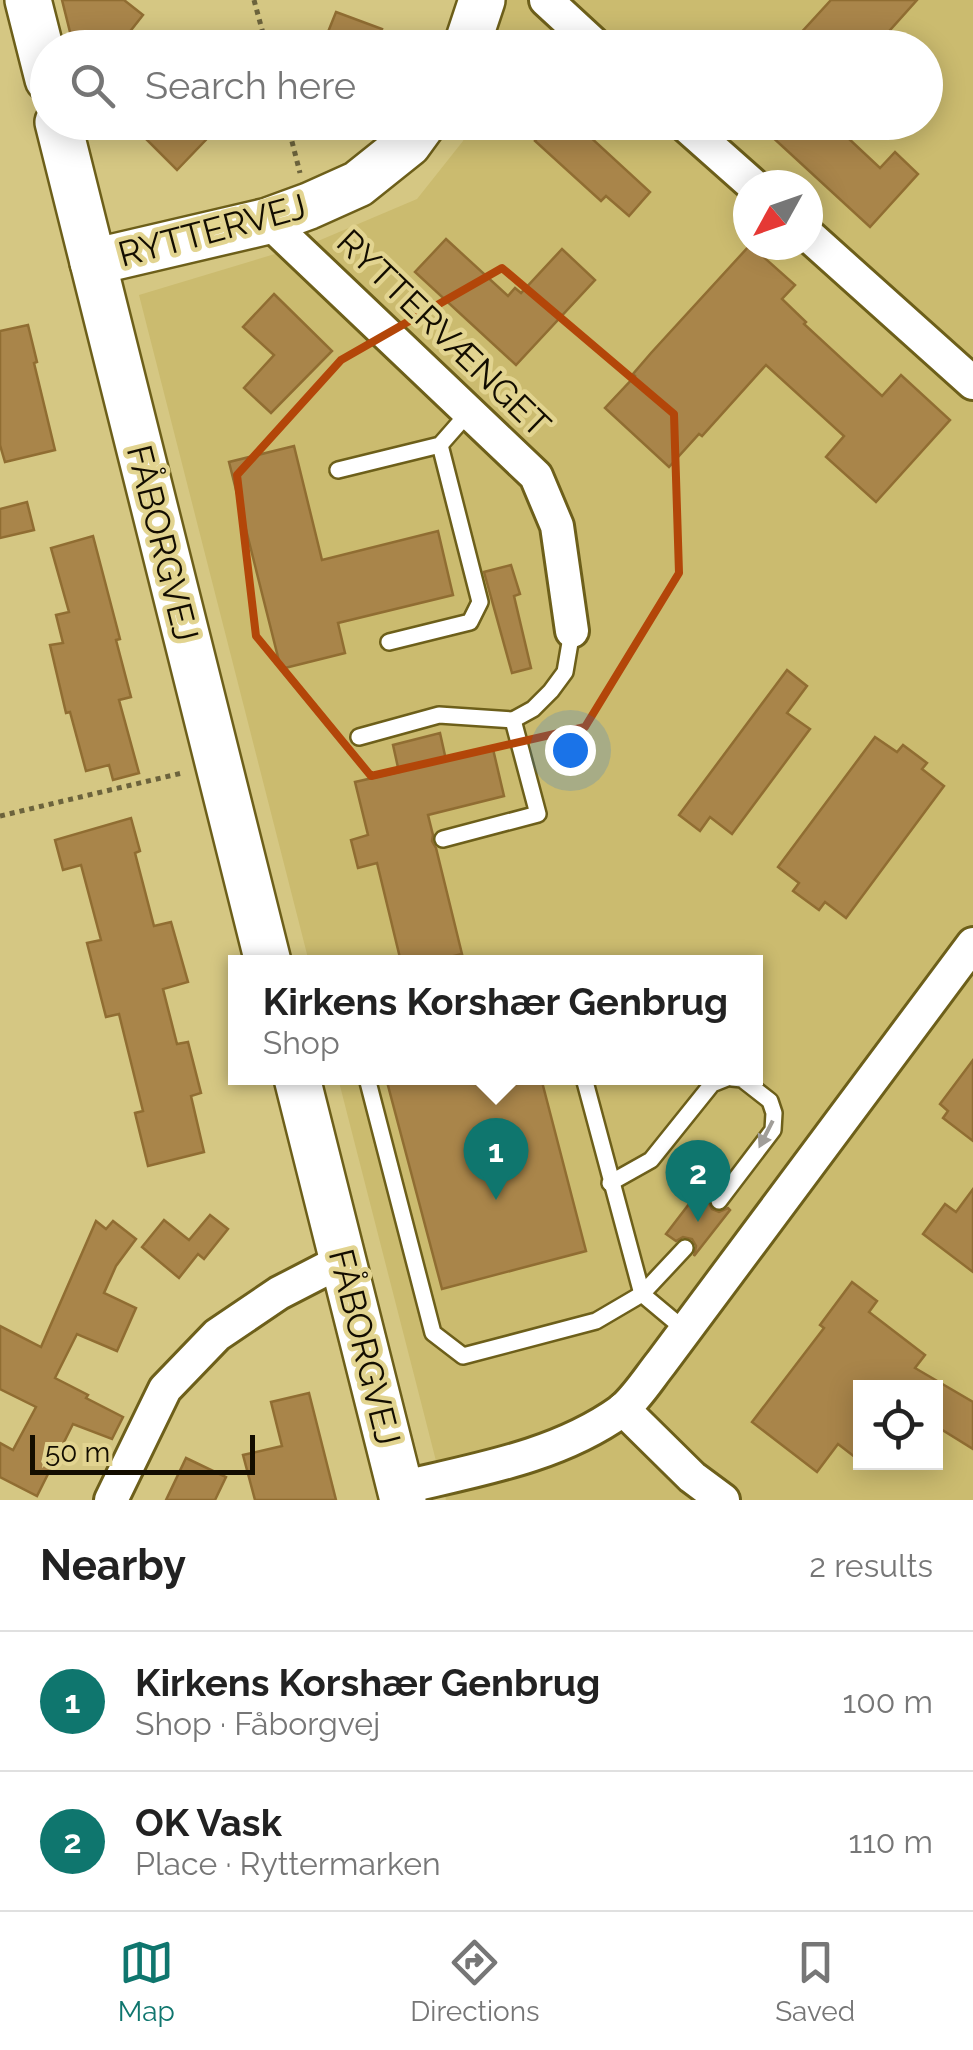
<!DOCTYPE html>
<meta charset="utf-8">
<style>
:root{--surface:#fff;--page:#f6f6f6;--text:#222;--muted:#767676;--line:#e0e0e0;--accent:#0f766e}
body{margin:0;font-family:Raleway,sans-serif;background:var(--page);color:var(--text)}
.controls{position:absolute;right:30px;bottom:30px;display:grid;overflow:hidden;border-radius:0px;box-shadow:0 5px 25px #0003}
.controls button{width:90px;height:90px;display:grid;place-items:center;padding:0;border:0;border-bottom:2px solid var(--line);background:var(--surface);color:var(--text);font:50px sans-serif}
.compass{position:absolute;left:733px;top:170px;width:90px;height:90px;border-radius:50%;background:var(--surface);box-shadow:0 5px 25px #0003;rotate:230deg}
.scale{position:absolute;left:30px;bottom:25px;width:225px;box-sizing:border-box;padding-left:10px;border:5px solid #130d00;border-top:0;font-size:28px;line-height:35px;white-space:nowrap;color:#130d00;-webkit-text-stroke:8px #e2d490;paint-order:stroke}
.you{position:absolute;left:570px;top:750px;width:35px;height:35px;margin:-25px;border:8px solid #fff;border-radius:50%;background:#1a73e8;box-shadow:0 0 0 15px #1a73e833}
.badge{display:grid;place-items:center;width:65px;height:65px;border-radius:50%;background:var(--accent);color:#fff;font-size:32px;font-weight:700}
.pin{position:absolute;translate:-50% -82px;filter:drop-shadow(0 2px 5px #0008)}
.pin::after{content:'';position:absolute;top:52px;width:35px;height:30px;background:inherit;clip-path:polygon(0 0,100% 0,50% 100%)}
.popup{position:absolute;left:228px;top:955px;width:535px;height:130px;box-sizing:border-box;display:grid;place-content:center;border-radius:0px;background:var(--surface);filter:drop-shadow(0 2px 8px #0005);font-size:32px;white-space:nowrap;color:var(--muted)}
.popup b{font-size:38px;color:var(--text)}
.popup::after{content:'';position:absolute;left:50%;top:100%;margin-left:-20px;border:20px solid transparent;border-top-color:var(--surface)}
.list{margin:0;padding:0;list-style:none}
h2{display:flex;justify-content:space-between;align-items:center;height:130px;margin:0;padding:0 40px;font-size:42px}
h2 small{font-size:32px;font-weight:400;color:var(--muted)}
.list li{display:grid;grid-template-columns:65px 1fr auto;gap:30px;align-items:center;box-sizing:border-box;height:140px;padding:0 40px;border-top:2px solid var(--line)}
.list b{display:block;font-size:38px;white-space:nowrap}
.list p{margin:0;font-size:32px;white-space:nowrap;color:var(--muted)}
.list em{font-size:32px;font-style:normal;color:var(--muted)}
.icon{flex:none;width:55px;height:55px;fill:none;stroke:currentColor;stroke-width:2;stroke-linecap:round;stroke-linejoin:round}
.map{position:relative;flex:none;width:973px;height:1500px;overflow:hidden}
.search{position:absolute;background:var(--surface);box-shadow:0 5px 25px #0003;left:30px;right:30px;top:30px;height:110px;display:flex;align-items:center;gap:25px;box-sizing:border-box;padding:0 35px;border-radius:55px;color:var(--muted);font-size:38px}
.sheet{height:410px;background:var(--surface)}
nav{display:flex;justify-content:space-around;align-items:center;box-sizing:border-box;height:140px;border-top:2px solid var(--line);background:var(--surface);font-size:28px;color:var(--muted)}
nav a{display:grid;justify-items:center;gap:5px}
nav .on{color:var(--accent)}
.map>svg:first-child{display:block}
.built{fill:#cbbb6f;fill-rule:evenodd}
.building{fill:#a9854a;stroke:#906d32;stroke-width:2.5}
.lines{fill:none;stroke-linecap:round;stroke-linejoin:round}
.lane-casing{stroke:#6d5f1a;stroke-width:20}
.street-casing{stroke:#6d5f1a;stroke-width:38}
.secondary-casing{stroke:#6d5f1a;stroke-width:50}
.path{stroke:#6c633c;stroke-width:5;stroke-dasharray:5 5;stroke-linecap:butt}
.lane{stroke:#fff;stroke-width:15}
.street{stroke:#fff;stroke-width:32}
.secondary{stroke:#fff;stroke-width:45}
.oneway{fill:#a19e99}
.marked{fill:none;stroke:#b34609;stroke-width:8;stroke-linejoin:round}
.labels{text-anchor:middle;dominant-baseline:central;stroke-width:9;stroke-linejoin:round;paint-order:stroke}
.street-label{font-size:35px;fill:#130d00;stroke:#e2d490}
</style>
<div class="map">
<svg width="973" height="1500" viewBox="0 0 973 1500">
<rect width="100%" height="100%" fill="#d5c783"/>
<path class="built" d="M507 0H973V1500H446L338 1078H756V962H309L139 295 318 241 417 199 463 141 469 123 926 122V48L492 47ZM748 185H808V245H748ZM860 1388H936V1462H860Z"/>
<g class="building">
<polygon points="62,0 124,0 143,15 117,48 74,48"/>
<polygon points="831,0 917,0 874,48 787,48"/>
<polygon points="336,12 382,29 375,48 336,48 338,41 326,37"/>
<polygon points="162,122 223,122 177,170 146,139"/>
<polygon points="552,122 601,122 589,136 650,192 629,216 606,196 601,201 535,141"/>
<polygon points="756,122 831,122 880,168 895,152 918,174 870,227"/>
<polygon points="446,239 508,296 515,288 521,293 562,249 595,280 516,365 415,272"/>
<polygon points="750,245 795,285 782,299 806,322 804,324 882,396 901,375 950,420 876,502 826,457 844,436 766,365 702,436 699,434 669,467 605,408 635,376 633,374 651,353"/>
<polygon points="274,294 332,351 271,413 244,388 274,355 243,327"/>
<polygon points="28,325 37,362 34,363 55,450 5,462 0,445 0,331"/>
<polygon points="294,446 322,560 438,531 453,595 338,623 345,653 281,669 229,462"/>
<polygon points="27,502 34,530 0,538 0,509"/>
<polygon points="93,536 120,639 116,640 131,697 119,700 139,773 113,780 109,765 86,771 70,712 66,713 50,645 63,643 56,615 69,612 51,548"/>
<polygon points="511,565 520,594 514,596 531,668 512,673 484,572"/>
<polygon points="787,670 807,686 787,713 810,729 732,834 710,817 700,831 679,815"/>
<polygon points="440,733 446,760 493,749 504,796 428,815 433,835 432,841 436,848 462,954 429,962 401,962 377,863 358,868 351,840 368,835 355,782 399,772 393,745"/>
<polygon points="875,737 897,752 903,745 927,763 922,769 944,786 846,918 825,902 819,910 793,891 799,883 778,867"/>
<polygon points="131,818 140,851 135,853 154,926 171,922 188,982 163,989 177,1044 188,1042 201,1093 191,1096 204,1152 148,1166 135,1113 143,1111 119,1014 106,1017 87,943 101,940 81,865 63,870 55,840"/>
<polygon points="973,1060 973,1141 943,1118 948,1111 940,1104"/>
<polygon points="386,1078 541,1078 586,1251 442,1289"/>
<polygon points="702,1187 710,1194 708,1201 712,1209 719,1212 728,1208 730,1210 694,1256 696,1246 692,1239 683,1237 676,1241 666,1234"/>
<polygon points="973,1189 973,1272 923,1234 945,1204 956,1212"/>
<polygon points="210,1215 228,1229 204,1259 198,1254 179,1278 142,1247 164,1220 189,1240"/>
<polygon points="96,1221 106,1229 113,1221 136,1239 116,1266 104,1293 136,1308 117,1351 77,1334 55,1378 88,1395 86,1398 123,1417 112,1439 73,1424 37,1496 0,1477 0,1443 13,1450 36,1407 0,1389 0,1326 41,1347"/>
<polygon points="852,1282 877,1301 869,1312 925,1355 915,1368 973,1402 973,1449 936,1426 936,1388 860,1388 860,1461 838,1444 817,1472 752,1422 824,1328 820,1325"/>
<polygon points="309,1393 336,1500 255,1500 243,1455 282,1446 271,1402"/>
<polygon points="186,1458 226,1477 215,1500 166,1500"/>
</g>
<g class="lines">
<defs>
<g id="lane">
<polyline points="338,470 440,445 469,412"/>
<polyline points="389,642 470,622 480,602 440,445"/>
<polyline points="359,737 439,715 513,720 533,709 551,691 565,672 572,631"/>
<polyline points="443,839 538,814 513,720"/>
<polyline points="367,1078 433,1333 463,1356 596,1321 642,1294 685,1248"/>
<polyline points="584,1078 642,1294 685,1330"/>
<polyline points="610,1183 651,1160 712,1084 727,1078"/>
<polyline points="719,1201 773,1130 774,1113 770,1101 742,1079 732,1078"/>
</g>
<g id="street">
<polyline points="546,0 598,48"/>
<polyline points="682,122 753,185"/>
<polyline points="268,221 536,476 557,526 572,631"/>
<polyline points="808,235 973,383"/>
<polyline points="623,1409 692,1477 723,1500"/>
<path d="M400 1488C475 1470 557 1457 621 1411 636 1399 649 1378 661 1363L973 944"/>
<polyline points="111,1500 165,1389 217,1335 279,1293 343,1260"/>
</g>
<g id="secondary">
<polyline points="28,0 48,79"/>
<polyline points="466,48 482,0"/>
<polyline points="58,122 268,962"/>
<polyline points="93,262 268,221 309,206 358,184 408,144 424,122"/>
<polyline points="297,1078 403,1500"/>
</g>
</defs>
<use href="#lane" class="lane-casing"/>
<use href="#street" class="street-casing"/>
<use href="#secondary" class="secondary-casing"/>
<g class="path">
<polyline points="254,0 267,48"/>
<polyline points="287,122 300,173"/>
<polyline points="0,816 182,773"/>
</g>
<use href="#lane" class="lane"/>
<use href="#street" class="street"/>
<use href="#secondary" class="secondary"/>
</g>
<defs><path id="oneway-solid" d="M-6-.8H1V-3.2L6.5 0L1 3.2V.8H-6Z" transform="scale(2.5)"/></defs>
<use class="oneway" href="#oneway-solid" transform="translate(766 1134) rotate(117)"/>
<path class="marked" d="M502 268 674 414 679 573 585 727 371 776 256 636 237 475 341 360Z"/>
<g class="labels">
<g class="street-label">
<text transform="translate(212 230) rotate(-15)">RYTTERVEJ</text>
<text transform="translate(444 333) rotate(44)">RYTTERVÆNGET</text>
<text transform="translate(163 543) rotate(76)">FÅBORGVEJ</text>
<text transform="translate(365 1347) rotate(76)">FÅBORGVEJ</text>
</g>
</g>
</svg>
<div class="controls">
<button><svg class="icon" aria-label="locate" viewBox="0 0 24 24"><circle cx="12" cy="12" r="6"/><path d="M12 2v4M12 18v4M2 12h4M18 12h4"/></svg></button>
</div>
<svg class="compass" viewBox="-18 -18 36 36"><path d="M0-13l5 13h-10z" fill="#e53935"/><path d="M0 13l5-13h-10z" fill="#767676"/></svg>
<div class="scale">50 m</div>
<div class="you"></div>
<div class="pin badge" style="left:496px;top:1200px">1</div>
<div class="popup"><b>Kirkens Korshær Genbrug</b>Shop</div>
<div class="pin badge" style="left:698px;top:1222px">2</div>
<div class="search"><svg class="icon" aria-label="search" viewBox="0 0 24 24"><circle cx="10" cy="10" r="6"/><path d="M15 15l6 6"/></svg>Search here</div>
</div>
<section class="sheet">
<h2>Nearby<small>2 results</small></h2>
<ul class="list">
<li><span class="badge">1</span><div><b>Kirkens Korshær Genbrug</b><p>Shop · Fåborgvej</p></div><em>100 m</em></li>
<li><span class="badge">2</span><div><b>OK Vask</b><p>Place · Ryttermarken</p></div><em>110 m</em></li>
</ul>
</section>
<nav>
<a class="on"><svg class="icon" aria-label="map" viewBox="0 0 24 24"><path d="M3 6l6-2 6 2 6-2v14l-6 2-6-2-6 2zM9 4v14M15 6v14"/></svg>Map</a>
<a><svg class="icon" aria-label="directions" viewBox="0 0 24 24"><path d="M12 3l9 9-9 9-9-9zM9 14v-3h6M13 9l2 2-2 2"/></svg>Directions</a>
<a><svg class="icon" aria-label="saved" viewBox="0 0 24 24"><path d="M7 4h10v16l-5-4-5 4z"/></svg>Saved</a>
</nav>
